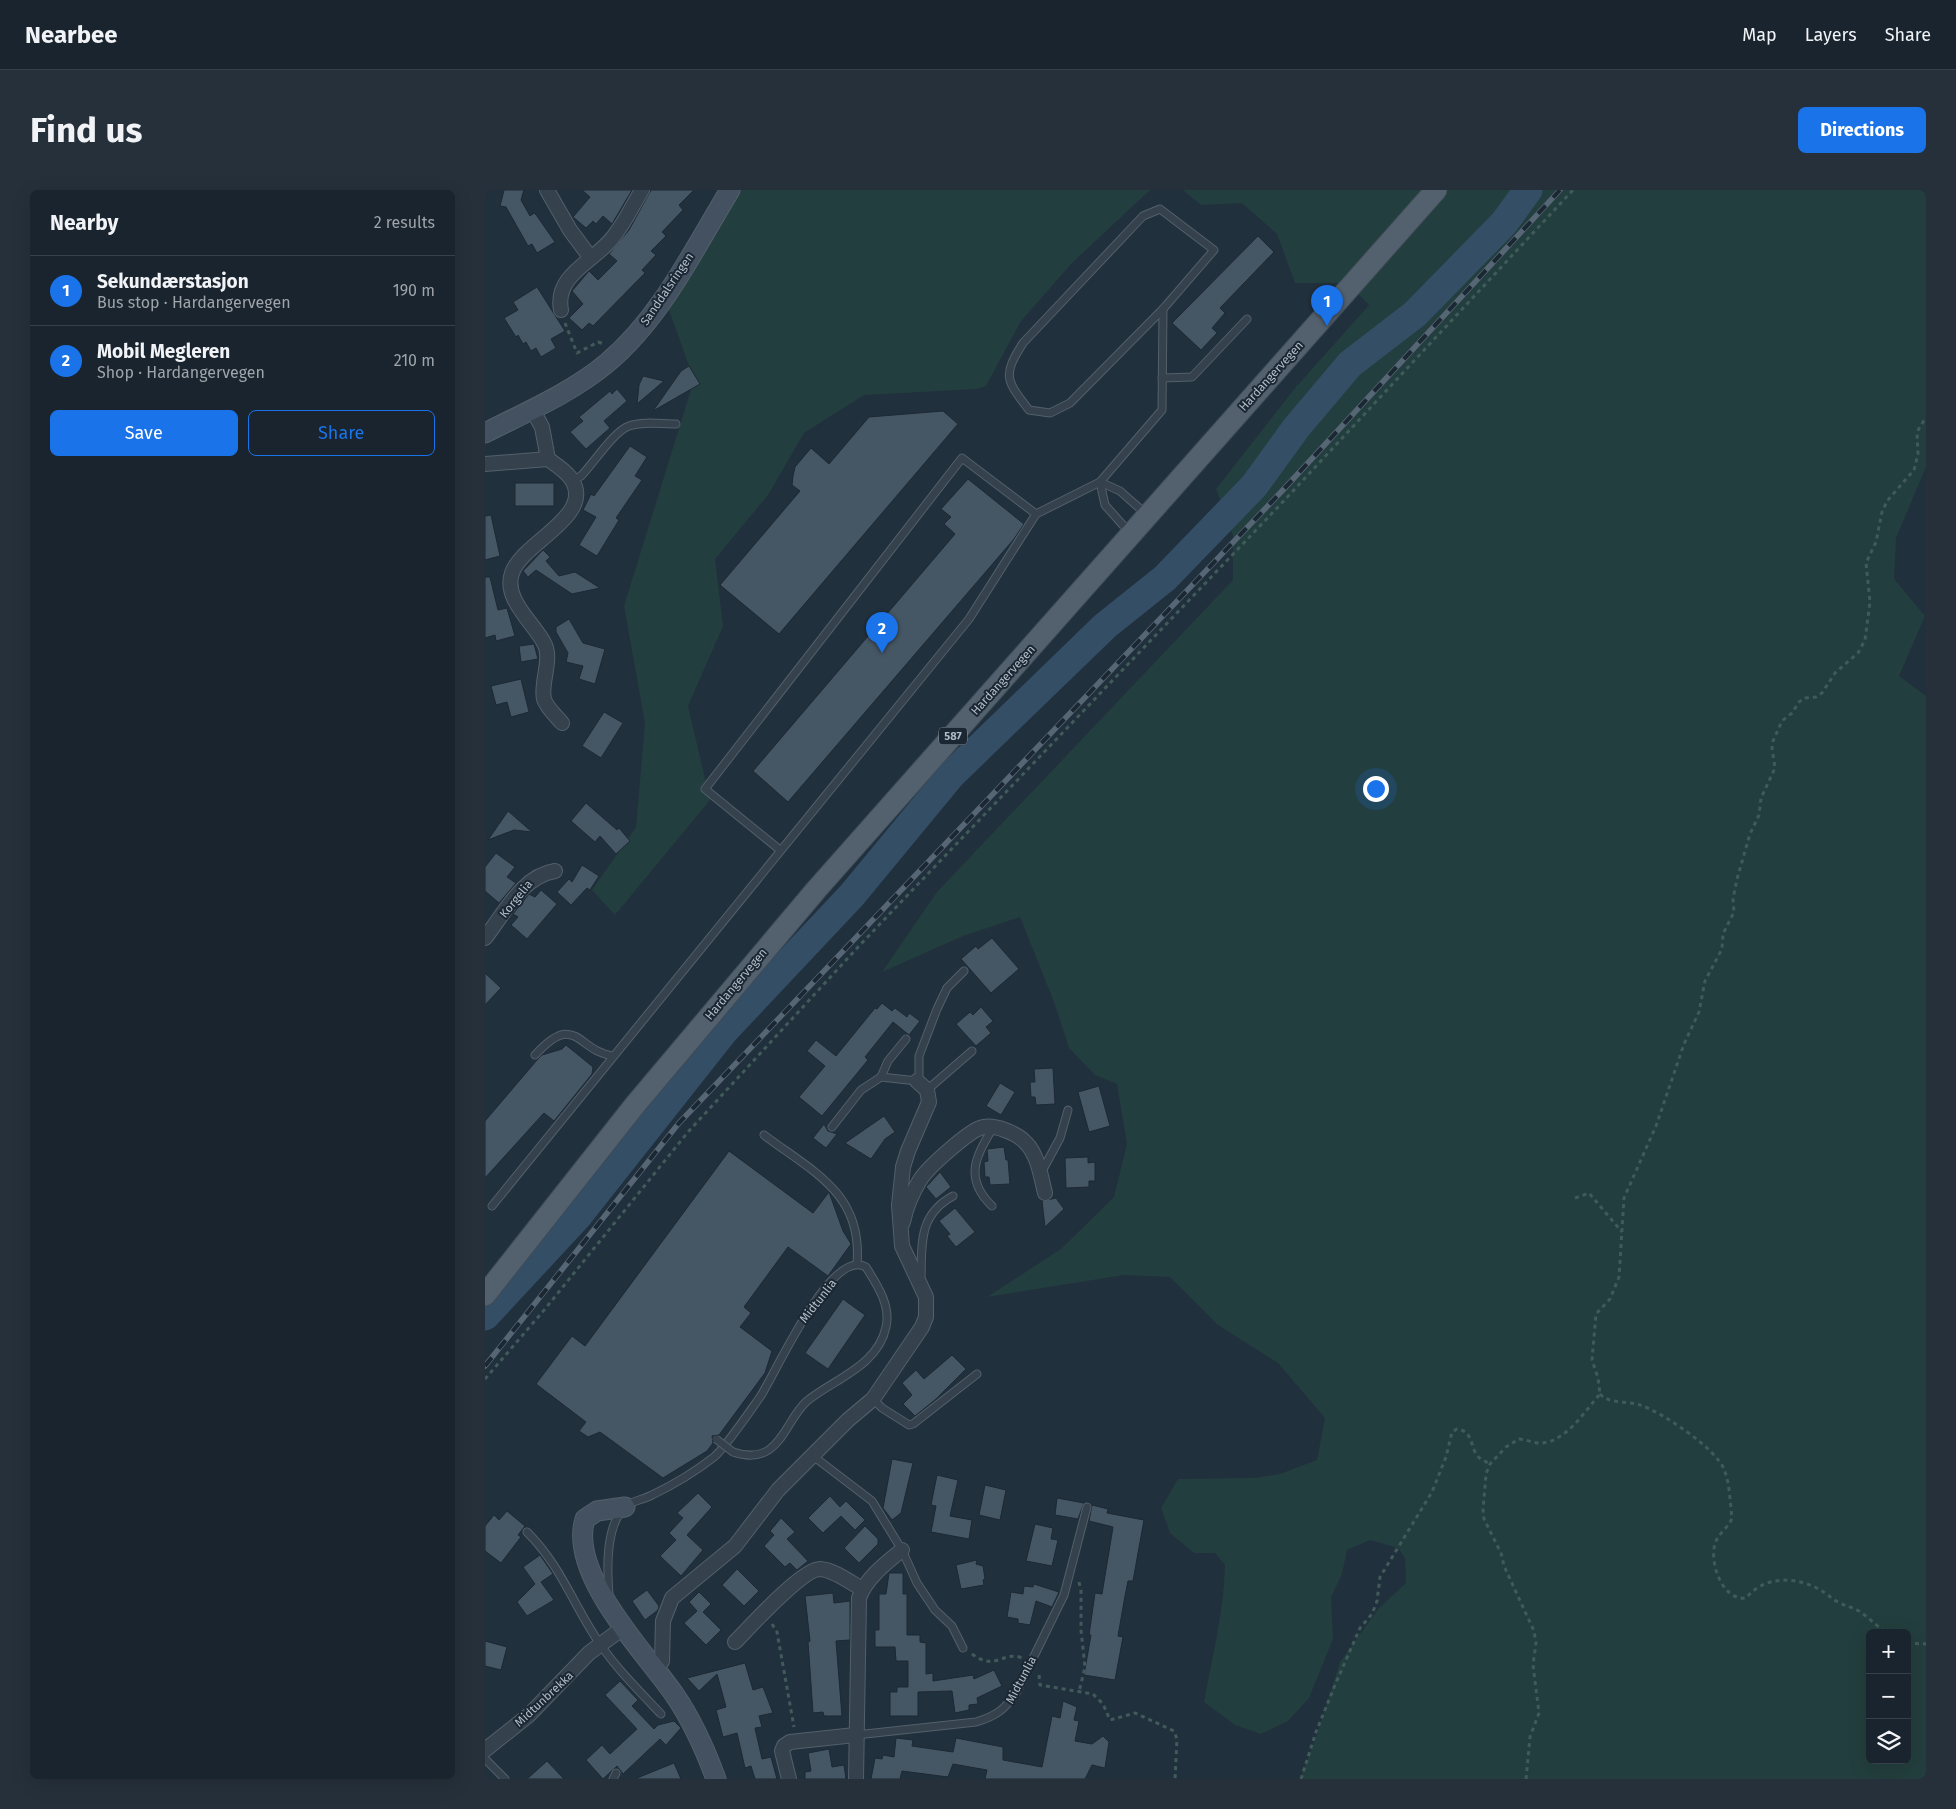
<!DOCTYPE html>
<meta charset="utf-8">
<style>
:root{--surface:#19242e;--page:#26303a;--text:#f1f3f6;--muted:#9fa4aa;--line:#37414a;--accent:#1a73e8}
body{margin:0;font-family:"Fira Sans",sans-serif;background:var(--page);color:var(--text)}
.controls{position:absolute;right:15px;bottom:15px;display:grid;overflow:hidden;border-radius:8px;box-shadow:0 5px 20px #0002}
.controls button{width:45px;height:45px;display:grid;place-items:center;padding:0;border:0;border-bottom:1px solid var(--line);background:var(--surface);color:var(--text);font:25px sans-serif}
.you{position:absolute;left:890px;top:598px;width:18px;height:18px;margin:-12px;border:4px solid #fff;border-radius:50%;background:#1a73e8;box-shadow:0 0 0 8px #1a73e833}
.badge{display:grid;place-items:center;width:32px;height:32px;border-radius:50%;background:var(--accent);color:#fff;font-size:16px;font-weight:700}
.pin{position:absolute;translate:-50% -41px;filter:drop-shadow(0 1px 2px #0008)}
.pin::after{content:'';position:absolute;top:26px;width:18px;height:15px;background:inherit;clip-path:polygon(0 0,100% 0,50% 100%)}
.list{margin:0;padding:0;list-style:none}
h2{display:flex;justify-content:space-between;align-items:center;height:65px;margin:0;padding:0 20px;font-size:21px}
h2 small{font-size:16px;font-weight:400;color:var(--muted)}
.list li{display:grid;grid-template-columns:32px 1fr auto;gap:15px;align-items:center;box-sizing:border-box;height:70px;padding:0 20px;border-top:1px solid var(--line)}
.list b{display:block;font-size:19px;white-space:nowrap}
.list p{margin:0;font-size:16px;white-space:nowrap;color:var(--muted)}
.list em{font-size:16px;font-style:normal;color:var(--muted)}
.actions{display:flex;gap:10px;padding:15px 20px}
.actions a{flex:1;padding:11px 0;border:1px solid var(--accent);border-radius:8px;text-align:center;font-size:18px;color:var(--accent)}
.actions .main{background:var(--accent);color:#fff}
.icon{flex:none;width:28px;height:28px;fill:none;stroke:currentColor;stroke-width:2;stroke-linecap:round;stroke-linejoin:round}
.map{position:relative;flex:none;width:1441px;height:1589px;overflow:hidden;border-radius:8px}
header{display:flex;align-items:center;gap:30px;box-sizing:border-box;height:70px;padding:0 25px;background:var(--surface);border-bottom:1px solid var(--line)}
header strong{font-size:24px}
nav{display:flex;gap:28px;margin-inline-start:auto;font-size:18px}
.intro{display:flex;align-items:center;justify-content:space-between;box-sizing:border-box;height:120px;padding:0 30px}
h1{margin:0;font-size:35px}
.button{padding:12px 22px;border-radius:8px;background:var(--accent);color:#fff;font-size:18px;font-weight:700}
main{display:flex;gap:30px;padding:0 30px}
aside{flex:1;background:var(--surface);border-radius:8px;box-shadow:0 5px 20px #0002}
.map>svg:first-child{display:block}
.green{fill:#233e3e;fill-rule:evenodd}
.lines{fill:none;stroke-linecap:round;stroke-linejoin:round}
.river{stroke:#344e66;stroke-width:29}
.building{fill:#455664;stroke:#1d2934}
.lane-casing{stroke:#53606b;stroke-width:9}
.street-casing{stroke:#53606b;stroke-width:16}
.secondary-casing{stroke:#53606b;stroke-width:21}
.primary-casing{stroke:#3e4b56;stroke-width:23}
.path{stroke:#415b5b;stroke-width:3;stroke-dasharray:4 4;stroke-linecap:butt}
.lane{stroke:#35424d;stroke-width:7}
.street{stroke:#35424d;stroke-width:14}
.secondary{stroke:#435161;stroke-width:19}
.primary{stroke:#53616e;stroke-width:21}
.rail-casing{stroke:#576675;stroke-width:5.5}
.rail{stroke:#1b2732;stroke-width:4;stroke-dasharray:11;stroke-linecap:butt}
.lane-bridge-casing{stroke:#53606b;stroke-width:9;stroke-linecap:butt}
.lane-bridge{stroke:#35424d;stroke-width:7}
.labels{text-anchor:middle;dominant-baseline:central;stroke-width:4;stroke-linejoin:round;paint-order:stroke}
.shield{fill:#1b2732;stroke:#84909c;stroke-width:1}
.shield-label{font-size:11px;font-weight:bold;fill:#b1bdc9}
.street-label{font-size:12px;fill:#b1bdc9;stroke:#1b2732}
</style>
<header>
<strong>Nearbee</strong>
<nav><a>Map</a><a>Layers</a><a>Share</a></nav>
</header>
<div class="intro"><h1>Find us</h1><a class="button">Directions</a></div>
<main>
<aside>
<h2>Nearby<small>2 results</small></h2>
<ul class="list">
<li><span class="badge">1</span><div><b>Sekundærstasjon</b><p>Bus stop · Hardangervegen</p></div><em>190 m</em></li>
<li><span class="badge">2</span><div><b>Mobil Megleren</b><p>Shop · Hardangervegen</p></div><em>210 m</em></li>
</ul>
<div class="actions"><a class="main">Save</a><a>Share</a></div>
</aside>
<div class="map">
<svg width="1441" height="1589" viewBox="0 0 1441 1589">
<rect width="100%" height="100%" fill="#21303d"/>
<g class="green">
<polygon points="246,0 665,0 587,73 536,131 501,196 491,199 379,205 319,243 283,305 230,369 238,436 203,516 225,610 130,725 107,700 151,637 160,533 139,416 209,190 183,117"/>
<path d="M698 0H1441V277L1411 348 1409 389 1440 426 1414 486 1441 506V1589H815L833 1542 855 1472 894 1418 921 1393 920 1368 913 1358 885 1350 862 1360 857 1384 846 1407 848 1449 824 1508 803 1531 776 1544 750 1535 719 1512C727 1467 739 1421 740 1375L730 1363H709L685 1343 676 1318 693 1289 769 1288 795 1284 832 1270 840 1228 793 1173 733 1135 685 1087 639 1085 502 1107 576 1059 629 1007 642 954 632 894 610 885 584 858 569 812 535 727 478 746 397 782 452 702 748 390V346L731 299 810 198 884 115 863 93H810L792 44 757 13 716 15ZM1385 1443H1422V1570H1385Z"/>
</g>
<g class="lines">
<polyline class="river" points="0,1126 92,1027 239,841 367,705 466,585 620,436 680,388 769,296 811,238 865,174 930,124 1019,33 1043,0"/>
</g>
<g class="building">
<polygon points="19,0 39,0 36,10 45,26 49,23 52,26 70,52 52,63 47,54 43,56 21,17 15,16"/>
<polygon points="97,0 147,0 127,34 118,26 111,34 108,31 101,38 88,27 105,7"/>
<polygon points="166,0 209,0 194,15 198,20 177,42 181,46 166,61 171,65 157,80 160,83 108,136 104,133 97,140 84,128 98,114 87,101 104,81 113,90 132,71 124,64 144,40"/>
<polygon points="773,46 789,62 735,118 740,123 727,138 732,143 716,160 687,133"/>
<polygon points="52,97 80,141 66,149 71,158 56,167 51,158 46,161 41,152 38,154 33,145 31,147 19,128 33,120 28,112"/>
<polygon points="204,176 215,194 168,221 196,181"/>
<polygon points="158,186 179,191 152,214 154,195"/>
<polygon points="132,199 142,211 119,231 125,238 101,259 85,242 98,231 94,227 125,201 127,204"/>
<polygon points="458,221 473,234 294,444 235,395 315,301 307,295 308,286 310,277 326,258 344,274 384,227"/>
<polygon points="145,256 162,267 150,286 157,290 131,328 134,330 112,366 94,355 111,327 98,320 106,304 109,306"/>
<polygon points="483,289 539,334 529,349 303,612 268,581 470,344 459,334 466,327 456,319"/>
<rect x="30" y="293" width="39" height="23"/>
<polygon points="6,325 15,366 0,370 0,326"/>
<polygon points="58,360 65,367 61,371 74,386 90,382 115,398 87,404 51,380 43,387 38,381"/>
<polygon points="0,387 5,387 13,420 22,418 30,446 11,451 10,445 0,448"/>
<polygon points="84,429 98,453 120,459 110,494 94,489 98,476 81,472 83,463 71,442 71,437"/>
<polygon points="49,454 53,469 36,472 34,456"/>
<polygon points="36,489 44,522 26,527 22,512 11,515 6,496"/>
<polygon points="119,522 138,533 116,568 97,556"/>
<polygon points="101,613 132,640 134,638 145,651 131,664 115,646 110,652 86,631"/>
<polygon points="23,621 47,642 29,640 3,650"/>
<polygon points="11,663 30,677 22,687 31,693 14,713 0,701 0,677"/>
<polygon points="97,675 114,686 105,700 102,698 86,715 72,702 84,689 87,692"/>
<polygon points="56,700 72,714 42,749 26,735 33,727 28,724 44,704 50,707"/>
<polygon points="507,748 534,779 506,803 476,769 491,756 493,759"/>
<polygon points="0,783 16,798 0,815"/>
<polygon points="397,813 407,821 410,818 422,827 424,823 435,831 424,845 408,832 380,867 383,870 337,926 314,907 340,876 322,861 331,850 351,866 390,818 392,819"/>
<polygon points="496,817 508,831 501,837 506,843 491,856 471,834 485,822 488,825"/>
<polygon points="81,855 108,877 107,884 69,931 59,923 0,988 0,931 52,870 57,865 77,859"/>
<polygon points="568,878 570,914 551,915 550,907 546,907 545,892 550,892 549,879"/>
<polygon points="515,893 530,902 516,925 501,916"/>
<polygon points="614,896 625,936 604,942 593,902"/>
<polygon points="399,926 410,942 400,949 386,969 360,953"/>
<polygon points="339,934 343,941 352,944 341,958 328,948"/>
<polygon points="519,957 521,970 523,970 525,994 505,995 504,987 500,987 499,972 503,971 502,959"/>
<polygon points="244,961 328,1023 344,1002 358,1041 366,1054 343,1086 303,1057 259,1117 266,1123 255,1137 287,1161 280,1183 234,1245 227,1246 228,1253 222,1261 178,1288 115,1242 103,1247 94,1241 101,1232 51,1194 87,1146 100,1156"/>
<polygon points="603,967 603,973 610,972 610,991 604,991 604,997 581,998 580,968"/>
<polygon points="455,982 466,997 451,1009 441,997"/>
<polygon points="571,1008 579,1019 560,1037 557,1011"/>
<polygon points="470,1018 490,1042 471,1057 462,1046 465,1044 454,1031"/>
<polygon points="358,1109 380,1125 343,1179 320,1163"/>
<polygon points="467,1165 481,1179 451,1209 430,1226 418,1214 427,1205 417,1193 431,1180 439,1189"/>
<polygon points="407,1269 428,1273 416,1323 407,1330 398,1318"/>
<polygon points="452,1285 473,1290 465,1326 487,1330 484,1349 446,1342 451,1316 446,1315"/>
<polygon points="500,1295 521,1300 515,1330 494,1325"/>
<polygon points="213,1303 227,1317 202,1345 218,1360 196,1386 175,1366 191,1350 184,1343 198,1328 192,1323"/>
<polygon points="345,1306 355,1317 361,1311 380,1330 370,1340 356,1326 338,1343 323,1328"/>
<polygon points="572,1308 599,1313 593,1329 570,1325"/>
<polygon points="607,1315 623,1319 622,1323 659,1330 648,1391 643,1391 640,1406 633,1446 638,1447 630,1490 599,1485 606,1445 604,1445 610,1403 617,1404 628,1337 604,1331"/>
<polygon points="22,1321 40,1336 33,1345 36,1347 16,1373 0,1361 0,1336 9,1325 14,1330"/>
<polygon points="296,1328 310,1342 302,1349 323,1371 312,1380 305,1373 300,1377 279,1356 289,1345 285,1341"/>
<polygon points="550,1334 568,1338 566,1349 573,1350 567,1376 541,1371"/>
<polygon points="380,1336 393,1349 393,1354 374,1373 359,1358"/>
<polygon points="55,1365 68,1384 56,1392 69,1410 42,1426 32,1412 50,1394 38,1377"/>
<polygon points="492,1370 491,1374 498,1376 500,1389 498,1390 499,1395 476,1399 471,1375"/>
<polygon points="252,1379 274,1401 259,1416 237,1395"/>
<polygon points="404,1383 418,1383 418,1404 422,1404 422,1445 435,1445 435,1452 441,1453 441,1484 448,1483 448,1491 488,1485 489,1489 509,1480 517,1496 492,1508 493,1514 484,1515 484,1520 470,1523 467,1501 433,1502 433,1526 405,1526 405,1502 412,1502 412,1497 423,1497 423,1471 411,1471 410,1457 390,1457 390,1440 394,1440 394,1404 401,1404"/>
<polygon points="549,1394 574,1402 567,1417 551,1411 545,1435 533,1433 533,1429 522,1427 526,1402 538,1404 539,1396 548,1397"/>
<polygon points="162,1400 174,1416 173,1420 160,1430 147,1411"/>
<polygon points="214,1402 226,1414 218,1422 236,1440 221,1455 199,1433 212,1421 204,1412"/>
<polygon points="348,1403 349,1413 365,1411 365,1450 351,1451 357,1526 339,1526 338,1522 328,1523 323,1452 325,1451 320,1406"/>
<polygon points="0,1451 22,1457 16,1480 0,1476"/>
<polygon points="260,1473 268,1500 278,1497 288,1523 274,1526 277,1537 270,1538 277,1569 286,1567 292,1589 270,1589 266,1576 260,1578 252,1543 238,1547 231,1520 241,1517 232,1484 214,1501 202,1488"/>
<polygon points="135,1491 153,1510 147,1516 169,1539 173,1535 189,1531 196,1538 181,1555 175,1549 138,1584 132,1576 118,1589 101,1570 117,1555 125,1564 152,1539 120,1505"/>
<polygon points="578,1511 592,1517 589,1530 594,1531 590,1551 607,1554 618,1546 624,1552 620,1578 607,1575 600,1589 500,1589 502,1580 468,1574 463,1587 417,1581 415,1589 386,1589 390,1568 397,1569 398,1565 409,1567 411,1548 428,1550 427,1556 468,1562 471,1548 518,1557 518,1570 557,1577 567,1526 575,1528"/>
<polygon points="344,1559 347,1577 359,1575 361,1589 320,1589 320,1582 326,1581 323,1563"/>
<polygon points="62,1571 79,1589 42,1589"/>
<polygon points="189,1573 196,1589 152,1589 152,1588"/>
</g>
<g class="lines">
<defs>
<g id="lane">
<path d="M675 19 729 60 678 119 585 213 565 223 544 220C521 190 517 186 538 153L658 26Z"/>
<polyline points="677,188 707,187 762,129"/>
<path d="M88 290 96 286C108 274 129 241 144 236 158 231 176 234 191 234"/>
<polyline points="615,292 620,315 644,342"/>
<polyline points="615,292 635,301 661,324"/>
<polyline points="295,660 220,599 477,268 551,324"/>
<path d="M50 865C91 820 92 861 128 866"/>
<polyline points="396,887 403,871 421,849"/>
<polyline points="442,900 487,861"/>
<polyline points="347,937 376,900 396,887 432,891 434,887 434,866 452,819 462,798 479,781"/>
<path d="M279 945C328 982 378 1003 372 1074"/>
<polyline points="556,983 575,948 583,920"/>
<polyline points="7,1016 484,429 551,324 615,292 677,220 678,119"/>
<path d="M507 1016C479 989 490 966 508 938"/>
<path d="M436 1089C437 1054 433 1025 468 1006"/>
<polyline points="388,1209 397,1218 424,1235 428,1234 492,1184"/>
<polyline points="328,1266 387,1311 417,1360 432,1393 450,1420 467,1436 478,1458"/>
<path d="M42 1342C77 1377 88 1415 115 1454 132 1479 155 1502 176 1524"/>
<path d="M124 1405C122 1380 120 1336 140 1317 146 1311 160 1309 167 1305 188 1295 211 1281 229 1267 240 1258 265 1221 275 1207 290 1185 346 1056 381 1077 392 1095 406 1115 401 1137 393 1176 349 1189 322 1211 307 1224 301 1247 285 1259 274 1267 260 1266 248 1262"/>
<path d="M371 1545 491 1532C511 1526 519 1520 531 1503L579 1405 602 1317"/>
<polyline points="0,1569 20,1589"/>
<polyline points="128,1589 131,1583"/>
</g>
<g id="street">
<polyline points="62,0 85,40 105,67"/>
<path d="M76 120C69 84 111 71 129 46 140 32 148 15 157 0"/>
<path d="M63 269C71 275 84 283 88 292 107 327 37 353 27 383 18 409 48 432 59 453 68 468 55 494 59 509 61 517 72 527 77 533"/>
<polyline points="0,274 63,269 57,237 47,219"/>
<path d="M0 748C19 724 37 686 70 681"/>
<path d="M418 1032C421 1018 427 1003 435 990 443 977 482 943 495 938 508 933 532 943 541 953 553 965 556 987 560 1003"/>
<path d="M250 1452C265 1437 317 1379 335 1379 349 1380 365 1392 377 1399"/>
<polyline points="170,1480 177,1471 178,1431 187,1408 250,1356 293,1300 363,1230 388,1209 437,1137 441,1127 441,1107 417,1056 414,1015 418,977 423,961 444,912 442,900 432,891"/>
<polyline points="0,1560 44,1525 104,1463 138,1438"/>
<polyline points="304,1589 297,1561 299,1556 305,1552 370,1545"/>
<path d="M371 1589 374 1408C381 1388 401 1373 417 1360"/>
</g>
<g id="secondary">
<path d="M0 243C41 222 86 203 122 173 176 128 209 59 245 0"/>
<path d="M140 1317 112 1321 100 1329C83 1384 160 1462 189 1504 207 1530 220 1559 231 1589"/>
</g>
<polyline id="primary" points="0,1105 150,915 331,700 951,0"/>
</defs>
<use href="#lane" class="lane-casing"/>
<use href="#street" class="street-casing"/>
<use href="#secondary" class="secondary-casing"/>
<use href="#primary" class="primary-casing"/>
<g class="path">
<polyline points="80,133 92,163 113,152 119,154"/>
<polyline points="1090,1008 1104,1003 1137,1042"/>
<polyline points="0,1189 60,1119 203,942 374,756 794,316 1088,0"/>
<path d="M1115 1204C1124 1214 1143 1211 1155 1215 1177 1222 1230 1258 1239 1279 1245 1294 1245 1313 1247 1328 1244 1337 1235 1342 1231 1351 1223 1369 1236 1411 1261 1408 1281 1384 1315 1386 1340 1403 1345 1406 1348 1410 1353 1412 1360 1416 1367 1417 1374 1421 1383 1427 1392 1436 1401 1443"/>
<polyline points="594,1392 596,1401 596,1440 600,1477 594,1502"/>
<polyline points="287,1434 292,1442 309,1537"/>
<polyline points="1422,1453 1441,1454"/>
<path d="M487 1464C511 1482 518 1460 537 1468"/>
<polyline points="554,1485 555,1495 608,1504 618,1514 625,1530 650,1523 689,1541 692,1549 690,1589"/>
<path d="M816 1589 831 1542 850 1495 875 1438 887 1424 892 1411 895 1387 947 1302 961 1267 967 1242 972 1239C987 1241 985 1253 991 1264 994 1269 1000 1271 1005 1274"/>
<path d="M1041 1589 1045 1547 1054 1523 1048 1475 1051 1453 1049 1441 1019 1376 1016 1363 999 1329 998 1320 1001 1284 1005 1274 1021 1257 1034 1249C1041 1249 1049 1254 1056 1253 1081 1252 1100 1221 1115 1204L1113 1188 1107 1170 1111 1124 1125 1109 1134 1087 1139 1008 1171 936 1199 854 1214 822 1220 791 1237 759 1238 744 1249 722 1248 709 1252 689 1265 644 1274 625 1276 608 1290 578 1287 558 1288 551 1297 531 1307 523 1314 512 1320 508 1331 507 1337 503 1350 483 1373 463 1380 450 1385 412 1381 373 1391 352 1397 322 1402 311 1429 280 1433 264 1432 242 1441 227"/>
</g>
<use href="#lane" class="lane"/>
<use href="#street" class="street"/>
<use href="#secondary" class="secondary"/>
<use href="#primary" class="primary"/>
<defs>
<polyline id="rail" points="0,1176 194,933 797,301 1075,0"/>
</defs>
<use href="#rail" class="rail-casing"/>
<use href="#rail" class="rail"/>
<defs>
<polyline id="lane-bridge" points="231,1249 248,1262"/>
</defs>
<use href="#lane-bridge" class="lane-bridge-casing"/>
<use href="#lane-bridge" class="lane-bridge"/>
</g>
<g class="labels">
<rect class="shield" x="454" y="537.5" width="28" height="17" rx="4"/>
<g class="shield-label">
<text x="468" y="546">587</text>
</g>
<g class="street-label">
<text transform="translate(182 99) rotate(-56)">Sanddalsringen</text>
<text transform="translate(786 186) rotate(-48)">Hardangervegen</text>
<text transform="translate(518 490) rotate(-48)">Hardangervegen</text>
<text transform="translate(31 709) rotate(-51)">Korgelia</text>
<text transform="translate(251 794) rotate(-50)">Hardangervegen</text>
<text transform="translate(333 1111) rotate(-52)">Midtunlia</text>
<text transform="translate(536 1490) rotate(-62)">Midtunlia</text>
<text transform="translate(59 1509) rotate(-43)">Midtunbrekka</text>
</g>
</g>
</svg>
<div class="controls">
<button>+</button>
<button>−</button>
<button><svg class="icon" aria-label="layers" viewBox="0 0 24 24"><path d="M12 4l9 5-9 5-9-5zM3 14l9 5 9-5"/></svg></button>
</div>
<div class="you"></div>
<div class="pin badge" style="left:842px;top:136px">1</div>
<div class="pin badge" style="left:397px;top:463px">2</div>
</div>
</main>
